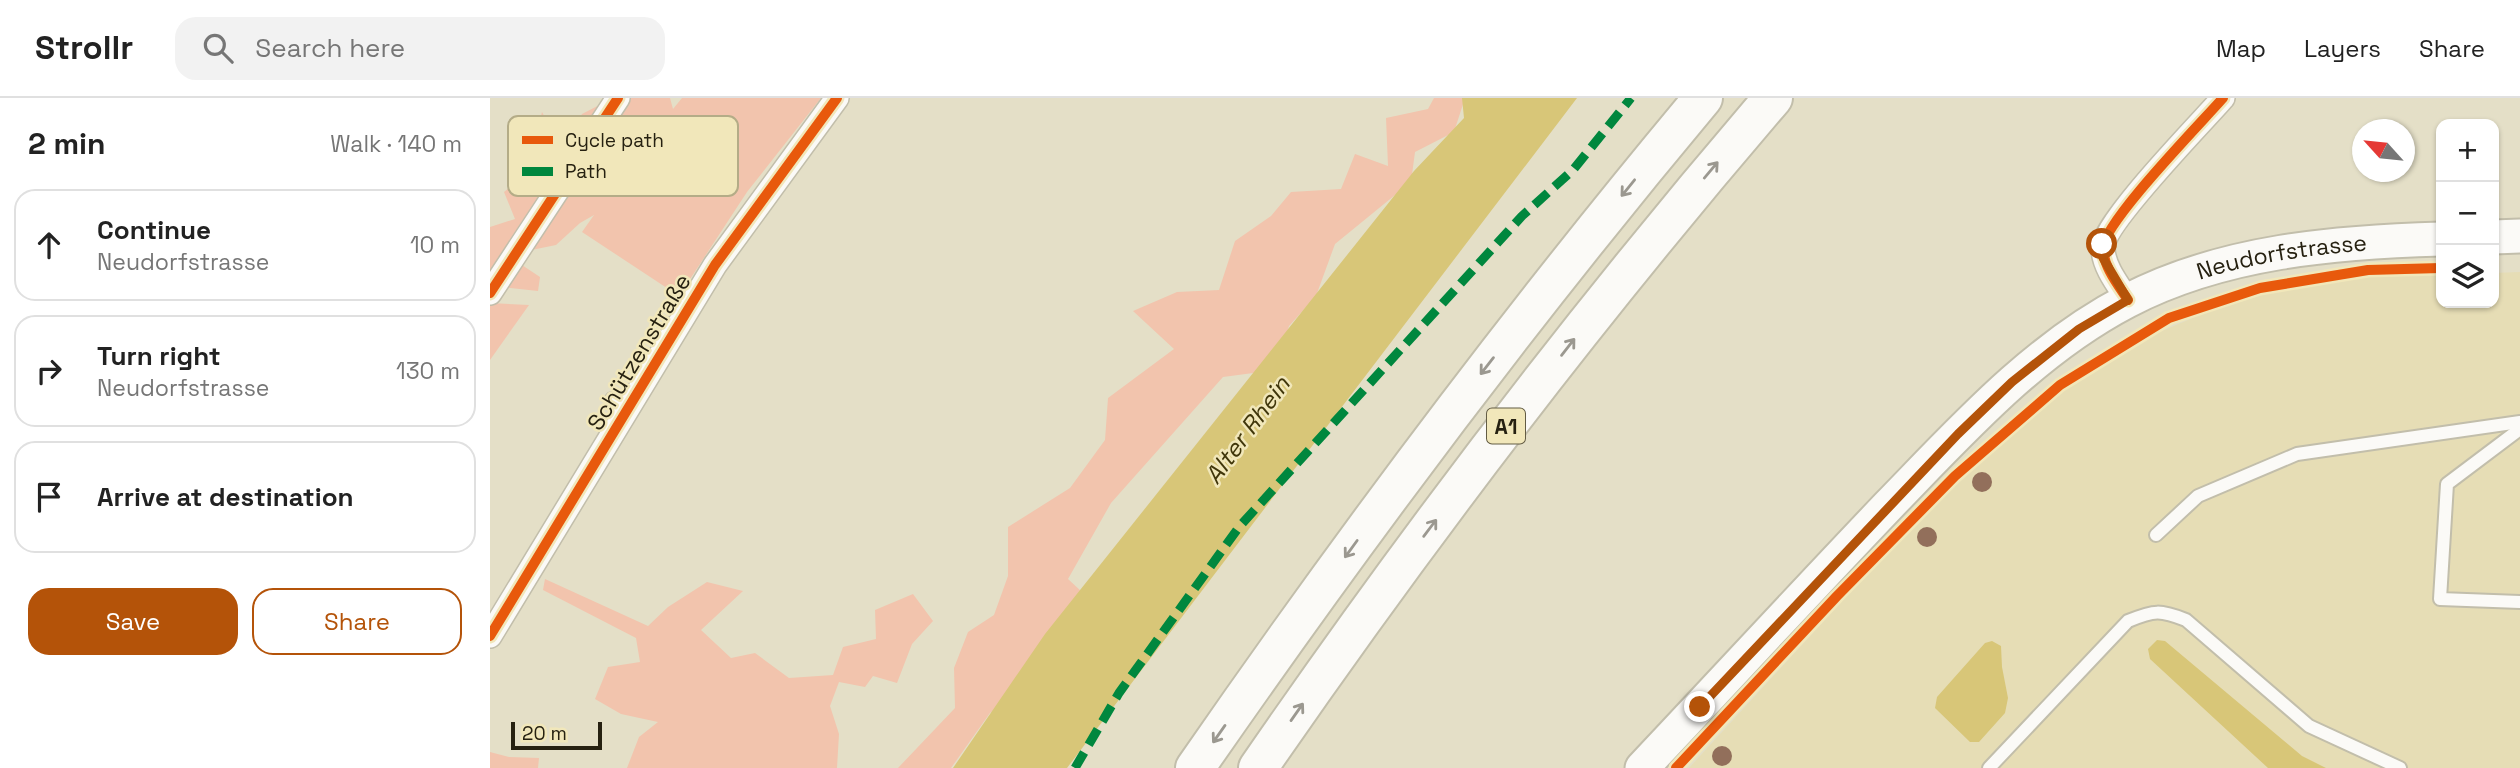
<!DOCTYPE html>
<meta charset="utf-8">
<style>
:root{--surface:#fff;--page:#f2f2f2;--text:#222;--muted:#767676;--line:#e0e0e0;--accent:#b45309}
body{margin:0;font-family:"Space Grotesk",sans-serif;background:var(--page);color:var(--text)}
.controls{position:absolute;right:21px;top:21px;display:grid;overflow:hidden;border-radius:14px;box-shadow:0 2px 5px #0004}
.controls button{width:63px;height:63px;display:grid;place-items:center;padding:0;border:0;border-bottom:2px solid var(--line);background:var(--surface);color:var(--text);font:35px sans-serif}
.compass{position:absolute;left:1862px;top:21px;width:63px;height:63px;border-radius:50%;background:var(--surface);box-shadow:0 2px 5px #0004;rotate:297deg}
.scale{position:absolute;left:21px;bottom:18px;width:91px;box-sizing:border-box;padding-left:7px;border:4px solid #262111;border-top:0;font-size:19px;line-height:24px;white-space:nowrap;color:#262111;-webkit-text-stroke:5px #f1e7ba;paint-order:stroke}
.stop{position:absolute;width:21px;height:21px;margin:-16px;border:5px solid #b45309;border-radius:50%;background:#fff}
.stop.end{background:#b45309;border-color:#fff;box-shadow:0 2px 7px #0008}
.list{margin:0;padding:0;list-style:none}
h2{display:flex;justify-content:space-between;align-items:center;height:91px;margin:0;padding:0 28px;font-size:30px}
h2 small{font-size:23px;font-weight:400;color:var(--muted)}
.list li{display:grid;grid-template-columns:46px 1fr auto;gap:21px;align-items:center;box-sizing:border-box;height:112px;margin:0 14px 14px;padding:0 14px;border:2px solid var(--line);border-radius:21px}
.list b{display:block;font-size:26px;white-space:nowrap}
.list p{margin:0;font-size:23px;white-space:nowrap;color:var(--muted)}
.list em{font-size:23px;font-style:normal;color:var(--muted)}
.actions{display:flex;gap:14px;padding:21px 28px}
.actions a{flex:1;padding:16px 0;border:2px solid var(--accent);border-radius:21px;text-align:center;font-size:24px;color:var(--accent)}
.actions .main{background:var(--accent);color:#fff}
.icon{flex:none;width:38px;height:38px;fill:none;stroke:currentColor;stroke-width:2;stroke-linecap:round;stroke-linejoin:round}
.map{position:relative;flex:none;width:2030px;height:670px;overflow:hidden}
header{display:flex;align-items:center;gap:42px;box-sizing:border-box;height:98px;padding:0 35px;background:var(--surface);border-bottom:2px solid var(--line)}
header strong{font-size:33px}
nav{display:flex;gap:38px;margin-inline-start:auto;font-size:24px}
.search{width:490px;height:63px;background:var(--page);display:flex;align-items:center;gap:18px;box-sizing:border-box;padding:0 24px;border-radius:21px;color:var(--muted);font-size:26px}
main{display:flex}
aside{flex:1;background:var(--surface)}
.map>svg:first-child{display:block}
.built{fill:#e6ddb5}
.green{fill:#f2c4ad}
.water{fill:#d8c678}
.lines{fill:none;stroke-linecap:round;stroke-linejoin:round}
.service-casing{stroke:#c2beab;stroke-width:16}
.minor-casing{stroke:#c2beab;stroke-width:26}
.secondary-casing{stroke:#c2beab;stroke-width:37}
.motorway-casing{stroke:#c2beab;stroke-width:42}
.service{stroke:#fbfaf7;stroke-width:12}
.minor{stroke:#fbfaf7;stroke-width:23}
.secondary{stroke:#fbfaf7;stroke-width:33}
.motorway{stroke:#fbfaf7;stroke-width:38}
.quiet{stroke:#00873e;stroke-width:9;stroke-dasharray:18 9;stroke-linecap:butt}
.cycleway-casing{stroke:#f1e7ba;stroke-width:15}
.cycleway{stroke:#e8590c;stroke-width:10}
.tree{fill:#926f5b}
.oneway{stroke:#9b9890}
.route{stroke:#b45309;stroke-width:9}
.labels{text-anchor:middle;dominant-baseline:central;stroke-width:5;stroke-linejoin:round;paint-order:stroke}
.shield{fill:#f1e7ba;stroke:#635c44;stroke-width:2}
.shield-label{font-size:21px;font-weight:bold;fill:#262111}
.street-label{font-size:23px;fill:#262111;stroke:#f1e7ba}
.water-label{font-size:24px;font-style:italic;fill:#40360a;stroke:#f1e7ba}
.key{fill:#f1e7ba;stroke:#b4ac87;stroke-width:2}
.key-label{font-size:19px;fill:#262111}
</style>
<header>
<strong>Strollr</strong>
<div class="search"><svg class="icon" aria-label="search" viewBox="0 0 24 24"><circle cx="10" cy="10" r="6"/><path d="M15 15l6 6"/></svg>Search here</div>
<nav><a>Map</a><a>Layers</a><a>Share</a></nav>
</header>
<main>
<aside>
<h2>2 min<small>Walk · 140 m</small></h2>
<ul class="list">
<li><svg class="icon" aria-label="ahead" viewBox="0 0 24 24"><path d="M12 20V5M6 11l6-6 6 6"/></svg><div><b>Continue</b><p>Neudorfstrasse</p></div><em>10 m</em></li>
<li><svg class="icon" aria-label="right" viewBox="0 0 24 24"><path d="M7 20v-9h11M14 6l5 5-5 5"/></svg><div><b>Turn right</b><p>Neudorfstrasse</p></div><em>130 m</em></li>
<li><svg class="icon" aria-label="arrive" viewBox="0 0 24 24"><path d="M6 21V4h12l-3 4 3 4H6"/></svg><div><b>Arrive at destination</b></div></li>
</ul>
<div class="actions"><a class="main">Save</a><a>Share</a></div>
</aside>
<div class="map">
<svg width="2030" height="670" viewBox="0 0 2030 670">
<rect width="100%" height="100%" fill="#e4dfc7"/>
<polygon class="built" points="2030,174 2030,670 1199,670 1409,441 1508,348 1577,290 1658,239 1719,213 1779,195 1880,178 1951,176 1951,205 2004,205 2004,175"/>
<g class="green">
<polygon points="123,0 180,0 183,11 192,0 331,0 257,94 189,198 92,134 104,117 90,125 66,147 17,157 50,179 48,193 2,188 0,190 0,129 25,121 14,94 37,76 52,14 71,49 92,16"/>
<polygon points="944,0 975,0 964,34 925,54 921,84 845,146 826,198 799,228 785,272 733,279 621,405 578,481 605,506 538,584 500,615 461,670 408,670 465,610 464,570 478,534 504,517 518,478 518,429 580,390 615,342 618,300 684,251 643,213 687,194 729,192 745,143 781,118 801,94 851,91 865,56 898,68 896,20 938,11"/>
<polygon points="0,205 39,207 0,262"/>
<polygon points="55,481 158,528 178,509 217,484 253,493 211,532 241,560 265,555 299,580 343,577 353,549 386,541 385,512 423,496 443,523 422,546 407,585 383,578 375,589 349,584 340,608 349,636 347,670 137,670 149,639 168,624 131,616 105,601 118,569 150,564 146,540 53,492"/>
<polygon points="0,654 19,659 49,660 48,670 0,670"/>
</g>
<g class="water">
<polygon points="972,0 1087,0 577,670 463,670 555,536 924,73 974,20"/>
<polygon points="1667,542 1675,543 1812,658 1836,670 1778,670 1660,561 1658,551"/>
<polygon points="1502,543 1511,548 1512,569 1518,600 1515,615 1489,644 1480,644 1445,610 1447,599 1495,545"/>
</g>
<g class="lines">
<defs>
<g id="service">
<polyline points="164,235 179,244"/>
<polyline points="122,301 139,311"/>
<polyline points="2030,331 1957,386 1950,501 2030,504"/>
<polyline points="1666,437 1708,398 1807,356 2030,324"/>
<path d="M1499 670 1638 523C1665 512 1670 512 1696 522L1819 628 1910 670"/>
</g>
<g id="minor">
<polyline points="0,195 128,0"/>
<path d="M1638 202C1628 187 1613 168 1613 150 1613 125 1712 24 1733 0"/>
<polyline points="0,538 225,167 347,0"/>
</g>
<g id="secondary">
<polyline points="2004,139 2030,138"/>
<path id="s1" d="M1152 670C1234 583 1315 495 1398 408 1471 333 1543 252 1637 203 1733 153 1846 144 1951 141"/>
</g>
<g id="motorway">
<path d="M705 670C865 439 1033 215 1213 0"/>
<path d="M768 670C928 438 1099 214 1283 0"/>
</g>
</defs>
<use href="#service" class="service-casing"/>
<use href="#minor" class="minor-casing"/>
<use href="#secondary" class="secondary-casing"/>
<use href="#motorway" class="motorway-casing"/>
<use href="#service" class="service"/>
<use href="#minor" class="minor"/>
<use href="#secondary" class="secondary"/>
<use href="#motorway" class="motorway"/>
<polyline class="quiet" points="585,670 629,595 749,429 1032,118 1083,72 1141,0"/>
<defs>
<g id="cycleway">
<polyline points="0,195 128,0"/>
<path d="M1638 202C1628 187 1613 168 1613 150 1613 125 1712 24 1733 0"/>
<polyline points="0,538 225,167 347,0"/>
<polyline points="1186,670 1347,498 1465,378 1570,287 1679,220 1770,190 1878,172 1951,170"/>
</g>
</defs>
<use href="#cycleway" class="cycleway-casing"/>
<use href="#cycleway" class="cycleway"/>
</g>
<g class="tree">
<circle cx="1492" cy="384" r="10"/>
<circle cx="1437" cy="439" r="10"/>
<circle cx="1232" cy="658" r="10"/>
</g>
<defs><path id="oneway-shaft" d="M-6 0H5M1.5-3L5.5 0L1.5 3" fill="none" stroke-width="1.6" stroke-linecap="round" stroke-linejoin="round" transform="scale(1.75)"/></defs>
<g class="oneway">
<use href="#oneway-shaft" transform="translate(1221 72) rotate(-50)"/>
<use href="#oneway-shaft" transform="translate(1138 90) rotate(129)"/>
<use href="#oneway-shaft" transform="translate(1078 249) rotate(-52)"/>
<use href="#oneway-shaft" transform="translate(997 268) rotate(128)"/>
<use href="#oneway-shaft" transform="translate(940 430) rotate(-53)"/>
<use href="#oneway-shaft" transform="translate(861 451) rotate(126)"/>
<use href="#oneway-shaft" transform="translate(807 614) rotate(-55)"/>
<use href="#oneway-shaft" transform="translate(729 636) rotate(125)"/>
</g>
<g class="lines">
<polyline class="route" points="1210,609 1468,336 1522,284 1589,231 1638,202 1613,160 1612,146"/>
</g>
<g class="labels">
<rect class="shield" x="997" y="310.5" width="38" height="35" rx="5"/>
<g class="shield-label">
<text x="1016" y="328">A1</text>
</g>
<g class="street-label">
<text stroke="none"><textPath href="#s1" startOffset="838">Neudorfstrasse</textPath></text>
<text transform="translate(149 254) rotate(-59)">Schützenstraße</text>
</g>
<g class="water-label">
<text transform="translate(757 332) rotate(-54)">Alter Rhein</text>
</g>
</g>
<rect x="18" y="18" width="230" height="80" rx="10" class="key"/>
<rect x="32" y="38" width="31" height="8" fill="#e8590c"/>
<rect x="32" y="69" width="31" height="9" fill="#00873e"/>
<g class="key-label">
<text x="75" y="49">Cycle path</text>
<text x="75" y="80">Path</text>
</g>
</svg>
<div class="controls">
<button>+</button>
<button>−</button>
<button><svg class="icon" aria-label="layers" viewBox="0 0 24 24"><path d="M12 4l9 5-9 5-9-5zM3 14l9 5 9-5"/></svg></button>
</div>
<svg class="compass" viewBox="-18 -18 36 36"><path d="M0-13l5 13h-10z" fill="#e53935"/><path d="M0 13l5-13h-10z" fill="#767676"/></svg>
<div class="scale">20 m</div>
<div class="stop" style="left:1612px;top:146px"></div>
<div class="stop end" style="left:1210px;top:609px"></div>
</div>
</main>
